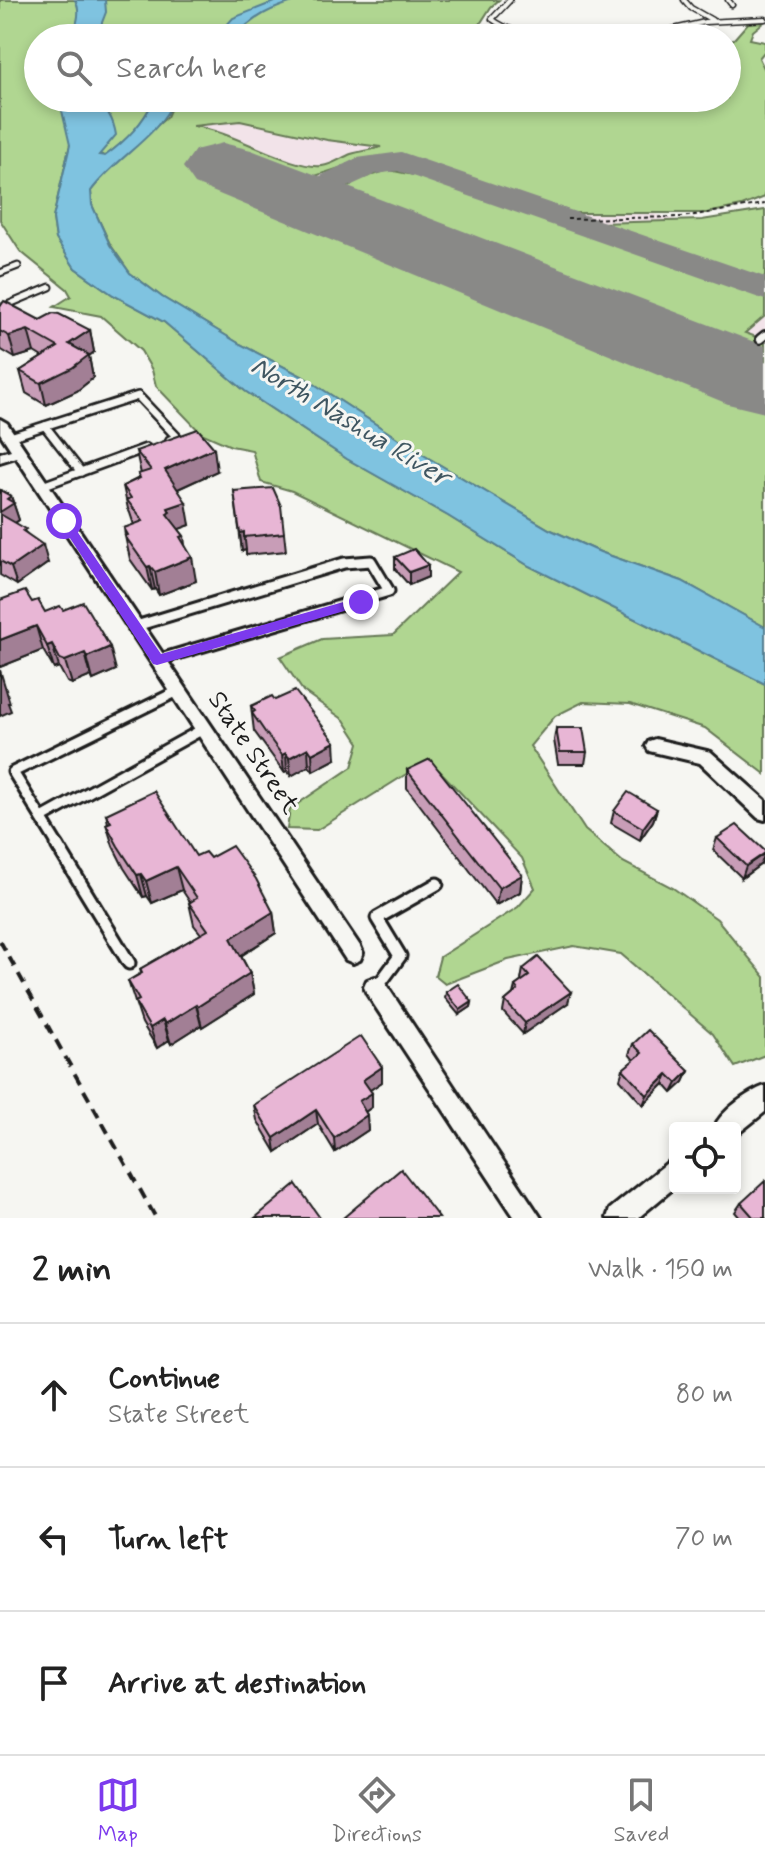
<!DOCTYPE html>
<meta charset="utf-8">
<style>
:root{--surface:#fff;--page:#f2f2f2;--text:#222;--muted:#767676;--line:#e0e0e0;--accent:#7c3aed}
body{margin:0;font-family:Mynerve,sans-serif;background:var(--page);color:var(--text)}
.controls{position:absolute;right:24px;bottom:24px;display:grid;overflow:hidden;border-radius:8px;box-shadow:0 4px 12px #0003}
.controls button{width:72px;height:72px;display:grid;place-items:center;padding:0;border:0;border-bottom:2px solid var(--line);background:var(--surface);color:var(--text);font:40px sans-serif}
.stop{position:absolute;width:24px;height:24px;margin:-18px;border:6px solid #7c3aed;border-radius:50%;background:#fff}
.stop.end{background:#7c3aed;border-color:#fff;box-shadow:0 2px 8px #0008}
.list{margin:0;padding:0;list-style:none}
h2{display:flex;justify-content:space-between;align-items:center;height:104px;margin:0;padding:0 32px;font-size:34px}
h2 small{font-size:26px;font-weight:400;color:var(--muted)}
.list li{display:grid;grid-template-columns:52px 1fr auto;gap:24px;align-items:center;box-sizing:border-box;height:144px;padding:0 32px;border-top:2px solid var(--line)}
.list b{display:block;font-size:30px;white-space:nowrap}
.list p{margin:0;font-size:26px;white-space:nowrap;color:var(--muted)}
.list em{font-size:26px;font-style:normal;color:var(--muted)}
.icon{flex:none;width:44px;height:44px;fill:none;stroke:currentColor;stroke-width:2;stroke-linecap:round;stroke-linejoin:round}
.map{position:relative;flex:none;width:765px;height:1218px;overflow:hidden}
.search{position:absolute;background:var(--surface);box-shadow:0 4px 12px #0003;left:24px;right:24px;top:24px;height:88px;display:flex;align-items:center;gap:20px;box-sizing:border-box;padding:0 28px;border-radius:44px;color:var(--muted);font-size:30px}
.sheet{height:536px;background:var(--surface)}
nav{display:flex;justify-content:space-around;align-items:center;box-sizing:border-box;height:112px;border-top:2px solid var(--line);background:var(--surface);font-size:22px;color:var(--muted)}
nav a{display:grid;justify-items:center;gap:4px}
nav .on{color:var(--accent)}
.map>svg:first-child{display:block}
.built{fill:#f2e3e9}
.green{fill:#b0d691;stroke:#667956;stroke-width:2;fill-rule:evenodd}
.water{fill:#7fc3e0;stroke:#578092;stroke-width:2}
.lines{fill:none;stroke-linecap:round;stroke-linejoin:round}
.taxiway{fill:#898987;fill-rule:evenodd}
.runway{fill:#898987;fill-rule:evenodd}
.lane-far4-casing{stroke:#1c1c1c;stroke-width:7}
.lane-far3-casing{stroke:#1c1c1c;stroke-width:9}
.lane-far2-casing{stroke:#1c1c1c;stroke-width:12}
.lane-far1-casing{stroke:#1c1c1c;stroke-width:15}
.lane-casing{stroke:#1c1c1c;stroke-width:17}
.street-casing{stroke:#1c1c1c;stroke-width:6}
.path-far1{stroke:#1c1c1c;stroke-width:2;stroke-dasharray:4 3;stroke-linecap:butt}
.path{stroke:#1c1c1c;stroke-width:4;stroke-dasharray:11 8;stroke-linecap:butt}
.lane-far4{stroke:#f6f6f2;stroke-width:4}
.lane-far3{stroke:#f6f6f2;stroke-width:5}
.lane-far2{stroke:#f6f6f2;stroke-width:7}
.lane-far1{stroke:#f6f6f2;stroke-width:9}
.lane{stroke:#f6f6f2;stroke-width:11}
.street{fill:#f6f6f2;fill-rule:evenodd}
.wall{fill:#c89db7;stroke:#1c1c1c;stroke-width:2}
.shaded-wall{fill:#a27f95;stroke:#1c1c1c;stroke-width:2}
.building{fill:#e8b6d5;stroke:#1c1c1c;stroke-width:2}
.route{fill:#7c3aed}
.labels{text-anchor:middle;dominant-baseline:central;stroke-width:6;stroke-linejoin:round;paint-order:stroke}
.street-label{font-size:26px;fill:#1c1c1c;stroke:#f6f6f2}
.water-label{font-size:28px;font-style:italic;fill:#3f5661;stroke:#f6f6f2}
</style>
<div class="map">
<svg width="765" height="1218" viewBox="0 0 765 1218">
<rect width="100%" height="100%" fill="#f6f6f2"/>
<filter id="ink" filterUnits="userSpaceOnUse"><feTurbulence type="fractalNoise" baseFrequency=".0125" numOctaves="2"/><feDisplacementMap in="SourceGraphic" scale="16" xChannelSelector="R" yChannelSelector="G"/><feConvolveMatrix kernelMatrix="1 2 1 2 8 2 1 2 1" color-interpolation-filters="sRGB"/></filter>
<g filter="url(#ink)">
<polygon class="built" points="176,110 256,116 565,190 765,244 765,582 130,157"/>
<g class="green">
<path d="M0 0H499L491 7 471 38H38V98H169L152 103C142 126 125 142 105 156L70 144 53 218 56 239 75 268 113 295 164 322 245 391 347 459 448 516 529 566 765 684V774L705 728 630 704 583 702 555 716 530 746 585 830 623 862 673 888 717 919 765 977V1055L735 1067 713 1034 621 954 574 946 508 960 445 984 435 976 440 957 518 907 535 888 522 858 439 770 416 768 317 830 287 829 290 809 352 767 359 743 344 720 303 691 280 657 322 639 393 635 458 572 292 491 261 482 252 450 231 446 201 433 156 386 152 370 141 351 101 316 54 307 71 296 67 289 20 251 0 220Z"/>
<path d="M764 22 753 31 750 39 765 42V51L759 58 765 70V197L742 206 707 213H566L414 159 397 156 370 158 300 181 240 158 203 176 765 404V627L682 581 600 552 549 529 420 453 302 376 240 344 162 297 130 273 110 244 92 205 91 191 111 166 167 117 175 98H727V41L734 39 748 23ZM240 121 327 140 381 147C371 150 361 151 351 154 341 158 332 165 322 166 288 169 234 131 193 126Z"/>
<polygon points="389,170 428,178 512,205 765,296 765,316 745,333 765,340 765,360 339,196 356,180"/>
<polygon points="765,210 765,282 598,223 702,220"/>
</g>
<g class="water">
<path d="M75 0H105L106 12 96 38H72C76 25 82 12 75 0Z"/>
<path d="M279 0H300C274 7 251 17 235 38H215L233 18Z"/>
<path d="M59 98C90 98 110 99 116 135L99 155 105 156C127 140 143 123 155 98H175C159 137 116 157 91 191L92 205 110 245 130 273 162 297 240 344 302 376 420 453 549 529 600 552 682 581 765 627V684L529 566 448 516 347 459 245 391 164 322 113 295 75 268 56 239 53 218 70 145Z"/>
</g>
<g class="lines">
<polygon class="taxiway" points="401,152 765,277 765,300 398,171 376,174 302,208 290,205 285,198 290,191 357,158"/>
<polygon class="runway" points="223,143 251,150 765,346 765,413 728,404 195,184 183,167 195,150"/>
<defs>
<g id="lane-far4">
<path d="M510 0 492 19C525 44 576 37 616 38"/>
<polyline points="684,0 691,8 712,20"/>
<polyline points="728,0 732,5"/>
<polyline points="634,38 705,22 765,19"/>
</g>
<g id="lane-far3">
<polyline points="0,273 18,266"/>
<polyline points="0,308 50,287"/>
</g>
<g id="lane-far2">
<polyline points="760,339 765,335"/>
<polyline points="45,426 81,472"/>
<polyline points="10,437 138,396 177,437 170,440"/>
<polyline points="42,486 146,448"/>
</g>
<g id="lane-far1">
<polyline points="136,626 344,563 371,561 389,591 157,660"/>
<polyline points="42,818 203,729"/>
<polyline points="59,847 13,772 178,691"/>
</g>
<g id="lane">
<polyline points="57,845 129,963"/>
<polyline points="378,986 400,956 377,918 437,884"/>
</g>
<g id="street">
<polygon points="0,419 7,423 360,946 363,953 360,960 353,963 346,960 16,457 0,462 0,453 11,450 0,433"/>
<polygon points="655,739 711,752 765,800 765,820 758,818 700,763 649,751 646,746 649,741"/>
<polygon points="375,977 383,980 541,1218 515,1218 367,994 364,987 367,980"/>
<path d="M765 1086V1112L735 1136V1128H714C721 1111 748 1092 765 1086Z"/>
<polygon points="675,1159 675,1187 638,1218 607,1218 610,1209 667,1163"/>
</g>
</defs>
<use href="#lane-far4" class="lane-far4-casing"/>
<use href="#lane-far3" class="lane-far3-casing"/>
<use href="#lane-far2" class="lane-far2-casing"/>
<use href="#lane-far1" class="lane-far1-casing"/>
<use href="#lane" class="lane-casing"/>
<use href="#street" class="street-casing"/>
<polyline class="path-far1" points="567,219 682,217 765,204"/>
<polyline class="path" points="0,941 156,1218"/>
<use href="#lane-far4" class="lane-far4"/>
<use href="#lane-far3" class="lane-far3"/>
<use href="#lane-far2" class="lane-far2"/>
<use href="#lane-far1" class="lane-far1"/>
<use href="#lane" class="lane"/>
<use href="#street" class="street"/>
</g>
<g class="wall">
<polygon points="0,307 40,320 90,330 94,352 89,356 93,378 77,391 46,405 26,393 20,371 42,357 34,352 15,358 0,349"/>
<polygon points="136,451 217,471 178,489 190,525 178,529 184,536 185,545 196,581 159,595 155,589 152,590 130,559 125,536 124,528 134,525 130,513 128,509 123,486 139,478 138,474 141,474"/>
<polygon points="0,490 11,496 19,520 15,523 27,534 48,563 17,585 0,575"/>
<polygon points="234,491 284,533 286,551 246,555 246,550 242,551"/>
<polygon points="395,557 428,565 428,577 409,585 395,569"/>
<polygon points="0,600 32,602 45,612 63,610 116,670 93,680 91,676 72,684 67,682 59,667 54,669 43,650 0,667"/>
<polygon points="275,700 336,759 313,771 309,766 291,776 287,771 284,772 254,731 251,706"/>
<polygon points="556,728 587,752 585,764 558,764 554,740"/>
<polygon points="407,770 522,875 520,892 496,905 407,788"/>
<polygon points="657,809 653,821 640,840 611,823 614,811"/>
<polygon points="106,814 196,856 210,858 273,912 276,933 241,956 250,973 254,994 202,1027 201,1025 171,1044 169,1040 157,1048 142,1023 128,981 141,973 140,969 201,934 194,925 189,903 190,902 182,890 152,903 147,896 143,897 124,868 113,846 106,824 108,823"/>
<polygon points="717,838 765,851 765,855 761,864 742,878 713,850"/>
<polygon points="523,969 568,1003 523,1034 503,1012 505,1001 513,994 515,986 522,981 521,980"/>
<polygon points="446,992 472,1002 471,1007 459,1015 445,998"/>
<polygon points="633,1044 689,1071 684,1082 672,1093 664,1084 643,1105 620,1079 623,1069 634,1060 629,1054"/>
<polygon points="382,1082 370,1090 372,1107 365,1112 368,1130 335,1152 318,1124 276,1152 257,1120 254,1105"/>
<polygon points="741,1203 765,1218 740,1218 735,1212"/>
</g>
<g class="shaded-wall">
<polygon points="28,330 34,352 15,358 9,336"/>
<polygon points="90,330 94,352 89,356 93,378 77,391 46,405 41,383 69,344"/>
<polygon points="214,448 217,471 169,493 165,470"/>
<polygon points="11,496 19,520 3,531 0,520 0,512 7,499"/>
<polygon points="186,502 190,525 174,531 167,514 168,508"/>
<polygon points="244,532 246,550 242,551 240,533"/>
<polygon points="43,545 48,563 17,585 11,567"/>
<polygon points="192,557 196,581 159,595 155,572"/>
<polygon points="428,565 428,577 409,585 409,572"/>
<polygon points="150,566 155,589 152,590 147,567"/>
<polygon points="36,626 43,650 0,667 0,640"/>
<polygon points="52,644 59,667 54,669 47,646"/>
<polygon points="110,647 116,670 93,680 87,657"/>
<polygon points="85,653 91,676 72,684 65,661"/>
<polygon points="0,670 10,703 8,703 11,711 0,716"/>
<polygon points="335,742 336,759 313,771 312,754"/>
<polygon points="308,748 309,766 291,776 289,758"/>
<polygon points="286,753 287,771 284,772 282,755"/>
<polygon points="657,809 653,821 640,840 643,828"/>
<polygon points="765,853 761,864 742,878 746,866"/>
<polygon points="176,867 182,890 152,903 146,881"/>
<polygon points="141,874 147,896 143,897 137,875"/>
<polygon points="522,875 520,892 496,905 499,888"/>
<polygon points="273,912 276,933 235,959 231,938"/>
<polygon points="250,973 254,994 202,1027 197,1007"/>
<polygon points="571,992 568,1003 523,1034 525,1023"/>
<polygon points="472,1002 471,1007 459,1015 460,1010"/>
<polygon points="196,1005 201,1025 171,1044 165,1024"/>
<polygon points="163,1020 169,1040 157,1048 150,1028"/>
<polygon points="382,1067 382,1082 364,1094 363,1080"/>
<polygon points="689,1071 684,1082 672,1093 677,1083"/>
<polygon points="668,1074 664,1084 643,1105 647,1095"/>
<polygon points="372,1093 372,1107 359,1116 359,1101"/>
<polygon points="316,1110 318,1124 276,1152 274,1138"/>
<polygon points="367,1115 368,1130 335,1152 334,1138"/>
</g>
<g class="building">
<polygon points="4,301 40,320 53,313 59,314 90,330 69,344 89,355 72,368 41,383 20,371 58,347 28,330 9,336 0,331 0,307"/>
<polygon points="198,429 214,448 165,470 186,502 168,508 170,512 167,514 184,536 180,537 192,557 155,572 150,566 147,567 125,536 128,535 124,528 143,521 127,500 131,498 123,486 140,478 138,474 151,470 136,451"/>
<polygon points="273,488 281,506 284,533 244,537 244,532 240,533 234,491"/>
<polygon points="0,490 11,496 7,499 14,503 0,512"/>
<polygon points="0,514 26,529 23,531 43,545 11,567 0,561"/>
<polygon points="414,549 428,565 409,572 395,557"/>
<polygon points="25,591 32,602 38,600 45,612 60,606 63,610 83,602 110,647 87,657 85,653 65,661 60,659 52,644 47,646 36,626 0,640 0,600"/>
<polygon points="295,691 335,742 312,754 308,748 289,758 286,753 282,755 265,732 252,713 255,711 251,706 272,696 275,700"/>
<polygon points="556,728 583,728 587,752 560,752"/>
<polygon points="430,759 522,875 499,888 407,770"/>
<polygon points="154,791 196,856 205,852 210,858 232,846 256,879 273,912 231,938 250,973 197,1007 196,1005 165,1024 163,1020 150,1028 135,1002 139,1000 128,981 142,973 140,969 208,930 189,903 197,898 176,867 146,881 141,874 137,875 118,846 106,824 111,822 106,814"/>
<polygon points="628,792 657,809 643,828 614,811"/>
<polygon points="737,825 765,851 765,853 746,866 717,838"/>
<polygon points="538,957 571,992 525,1023 505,1001 518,990 515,986 529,976 523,969"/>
<polygon points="458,984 472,1002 460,1010 446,992"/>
<polygon points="648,1030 689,1071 677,1083 668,1074 647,1095 623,1069 642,1053 633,1044"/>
<polygon points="361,1036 382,1067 363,1080 372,1093 359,1101 367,1115 334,1138 316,1110 274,1138 254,1105"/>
<polygon points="401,1169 439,1218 343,1218"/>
<polygon points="765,1181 765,1218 754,1218 741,1203"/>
<polygon points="296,1184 320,1218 255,1218"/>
</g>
</g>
<polygon class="route" points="60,518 68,518 161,654 361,597 367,602 365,605 157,665 153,664 60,523"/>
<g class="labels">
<g class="street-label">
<text transform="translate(253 753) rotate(56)">State Street</text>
</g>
<g class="water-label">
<text transform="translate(350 422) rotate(31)">North Nashua River</text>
</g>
</g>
</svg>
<div class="controls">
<button><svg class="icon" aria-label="locate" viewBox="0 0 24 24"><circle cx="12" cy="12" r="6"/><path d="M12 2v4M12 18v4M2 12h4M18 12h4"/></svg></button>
</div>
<div class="stop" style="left:64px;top:521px"></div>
<div class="stop end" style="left:361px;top:602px"></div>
<div class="search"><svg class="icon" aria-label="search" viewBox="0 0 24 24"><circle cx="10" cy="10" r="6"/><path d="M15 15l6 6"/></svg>Search here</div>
</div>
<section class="sheet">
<h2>2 min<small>Walk · 150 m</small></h2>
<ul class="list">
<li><svg class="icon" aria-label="ahead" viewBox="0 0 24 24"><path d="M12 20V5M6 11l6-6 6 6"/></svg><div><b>Continue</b><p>State Street</p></div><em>80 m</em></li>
<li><svg class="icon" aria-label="left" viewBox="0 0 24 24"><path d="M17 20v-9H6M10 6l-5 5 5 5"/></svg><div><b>Turn left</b></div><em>70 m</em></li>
<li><svg class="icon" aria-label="arrive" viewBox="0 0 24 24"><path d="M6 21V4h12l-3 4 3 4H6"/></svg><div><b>Arrive at destination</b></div></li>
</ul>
</section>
<nav>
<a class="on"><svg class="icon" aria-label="map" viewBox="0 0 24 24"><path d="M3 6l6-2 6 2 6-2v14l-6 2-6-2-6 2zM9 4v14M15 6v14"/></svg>Map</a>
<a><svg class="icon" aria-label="directions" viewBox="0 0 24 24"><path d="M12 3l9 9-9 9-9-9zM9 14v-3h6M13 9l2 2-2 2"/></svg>Directions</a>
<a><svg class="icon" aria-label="saved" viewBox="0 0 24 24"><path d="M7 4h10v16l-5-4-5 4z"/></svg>Saved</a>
</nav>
